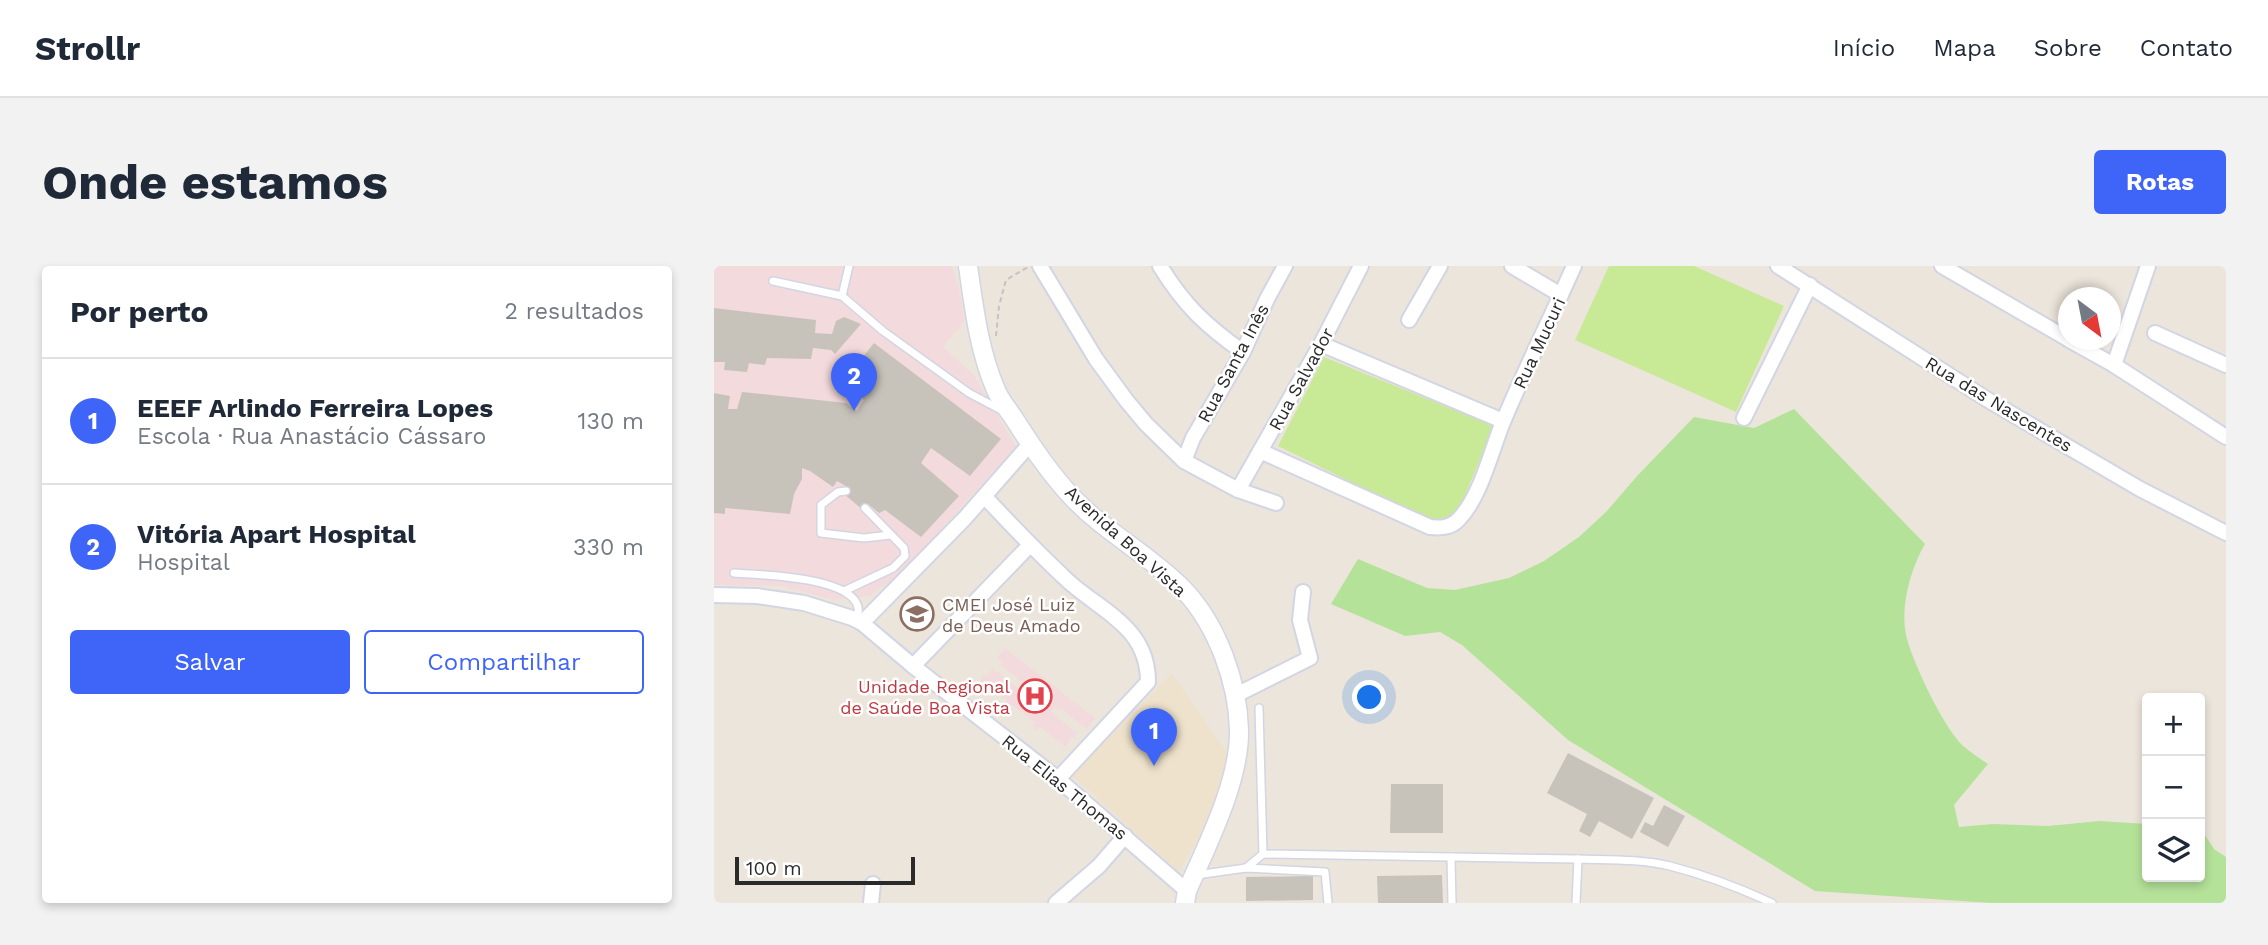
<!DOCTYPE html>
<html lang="pt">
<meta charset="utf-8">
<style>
:root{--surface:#fff;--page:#f2f2f3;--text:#1f2937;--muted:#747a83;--line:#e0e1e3;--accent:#3e65f7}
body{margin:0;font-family:"Work Sans",sans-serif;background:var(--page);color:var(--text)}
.controls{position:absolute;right:21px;bottom:21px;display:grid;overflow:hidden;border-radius:7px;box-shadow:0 4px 10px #0003}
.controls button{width:63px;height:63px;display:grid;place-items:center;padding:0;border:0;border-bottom:2px solid var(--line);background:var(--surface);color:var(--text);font:35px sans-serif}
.compass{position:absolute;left:1344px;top:21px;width:63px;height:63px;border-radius:50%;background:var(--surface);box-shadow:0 4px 10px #0003;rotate:148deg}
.scale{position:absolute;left:21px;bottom:18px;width:180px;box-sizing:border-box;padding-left:7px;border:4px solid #2a2a2a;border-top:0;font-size:19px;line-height:24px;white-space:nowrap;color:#2a2a2a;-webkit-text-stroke:5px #fff;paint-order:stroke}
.you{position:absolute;left:656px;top:432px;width:24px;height:24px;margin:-18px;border:5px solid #fff;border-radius:50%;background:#1a73e8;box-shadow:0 0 0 10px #1a73e833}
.badge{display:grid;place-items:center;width:46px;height:46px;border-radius:50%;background:var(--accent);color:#fff;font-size:23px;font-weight:700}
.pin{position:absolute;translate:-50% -58px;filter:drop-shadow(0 2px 4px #0008)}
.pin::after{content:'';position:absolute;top:37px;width:24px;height:21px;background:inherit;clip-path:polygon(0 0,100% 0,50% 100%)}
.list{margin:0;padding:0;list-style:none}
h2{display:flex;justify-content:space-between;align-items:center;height:91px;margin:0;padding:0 28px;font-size:30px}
h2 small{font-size:23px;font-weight:400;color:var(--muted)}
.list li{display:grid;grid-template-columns:46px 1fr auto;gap:21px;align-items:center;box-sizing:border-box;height:126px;padding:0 28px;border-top:2px solid var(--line)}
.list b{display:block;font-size:26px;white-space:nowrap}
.list p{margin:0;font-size:23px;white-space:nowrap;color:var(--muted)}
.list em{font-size:23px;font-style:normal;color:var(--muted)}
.actions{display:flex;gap:14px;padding:21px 28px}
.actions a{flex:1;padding:16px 0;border:2px solid var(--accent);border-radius:7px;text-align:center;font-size:24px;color:var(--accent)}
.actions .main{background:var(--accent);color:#fff}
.icon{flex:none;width:38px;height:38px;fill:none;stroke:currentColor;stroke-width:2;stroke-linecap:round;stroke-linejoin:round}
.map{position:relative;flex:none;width:1512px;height:637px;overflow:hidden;border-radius:7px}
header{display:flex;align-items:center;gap:42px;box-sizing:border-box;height:98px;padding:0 35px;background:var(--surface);border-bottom:2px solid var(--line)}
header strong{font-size:33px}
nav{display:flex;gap:38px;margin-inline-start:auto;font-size:24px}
.intro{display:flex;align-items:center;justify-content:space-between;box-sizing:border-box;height:168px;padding:0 42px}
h1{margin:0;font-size:49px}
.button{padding:18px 32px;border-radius:7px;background:var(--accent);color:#fff;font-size:24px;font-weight:700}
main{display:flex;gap:42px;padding:0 42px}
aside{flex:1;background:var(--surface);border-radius:7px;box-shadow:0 4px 10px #0003}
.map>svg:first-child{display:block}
.education{fill:#eee2cc}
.medical{fill:#f3dadc}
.green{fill:#b4e299}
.pitch{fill:#c8e995}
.building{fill:#c7c3bb}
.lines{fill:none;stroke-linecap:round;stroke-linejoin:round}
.service-casing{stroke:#d2d5e3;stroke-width:10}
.minor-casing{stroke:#d2d5e3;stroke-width:18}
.tertiary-casing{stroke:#d2d5e3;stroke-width:21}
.path{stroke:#c3c3c3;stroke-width:2;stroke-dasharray:5 3.5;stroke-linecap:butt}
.service{stroke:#fff;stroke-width:7}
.minor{stroke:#fff;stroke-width:14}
.tertiary{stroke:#fff;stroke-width:18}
.labels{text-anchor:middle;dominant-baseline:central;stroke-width:5;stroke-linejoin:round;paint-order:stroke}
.street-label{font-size:18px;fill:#2a2a2a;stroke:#fff}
.education-label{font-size:18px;fill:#785e54;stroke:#fff;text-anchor:start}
.health-label{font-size:18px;fill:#be3a42;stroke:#fff;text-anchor:end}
</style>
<header>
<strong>Strollr</strong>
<nav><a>Início</a><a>Mapa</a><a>Sobre</a><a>Contato</a></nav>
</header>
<div class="intro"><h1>Onde estamos</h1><a class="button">Rotas</a></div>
<main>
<aside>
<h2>Por perto<small>2 resultados</small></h2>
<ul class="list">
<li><span class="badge">1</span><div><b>EEEF Arlindo Ferreira Lopes</b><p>Escola · Rua Anastácio Cássaro</p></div><em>130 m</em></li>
<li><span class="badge">2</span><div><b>Vitória Apart Hospital</b><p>Hospital</p></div><em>330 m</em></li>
</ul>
<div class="actions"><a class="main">Salvar</a><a>Compartilhar</a></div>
</aside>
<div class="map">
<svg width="1512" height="637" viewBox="0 0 1512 637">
<rect width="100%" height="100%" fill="#ece5dc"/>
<polygon class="education" points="458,407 515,490 505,525 492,558 465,606 358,509"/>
<g class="medical">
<polygon points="0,0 238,0 245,23 251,54 229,81 260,109 302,181 187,307 156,330 120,334 68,320 0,319"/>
<polygon points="291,382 381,452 373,463 347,443 345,445 340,442 337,446 363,467 360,472 357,471 352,481 326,461 323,464 318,460 321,456 298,439 295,442 290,438 293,434 266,414 270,409 273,411 278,402 309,426 314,421 287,399 289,397 283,392"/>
</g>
<path class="green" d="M1080 143 1211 278C1196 304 1185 343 1193 373 1200 399 1229 460 1248 479 1256 486 1265 492 1274 498L1240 539 1245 561 1279 558 1334 560 1385 555 1433 558V611H1486L1487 563 1500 583 1512 591V637H1277L1101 625 854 474 748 379 726 366 691 370 617 338 644 293 713 322 741 324 795 312 830 295 865 271 892 246 924 209 980 151 1040 162Z"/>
<g class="pitch">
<polygon points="895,0 980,0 1070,40 1022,146 861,74"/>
<polygon points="610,91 780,160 736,265 564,180"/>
</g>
<g class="building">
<polygon points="0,42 102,54 101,67 118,68 122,55 130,51 147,58 121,88 117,84 99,82 97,93 53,92 51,99 35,97 33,106 10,104 11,96 0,96"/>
<polygon points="160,77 287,173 256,210 217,182 207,197 245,230 207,271 171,244 165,247 154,238 149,244 130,228 135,222 123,215 119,221 96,205 88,202 88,213 80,228 76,248 11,242 11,248 0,247 0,127 16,130 14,143 23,143 28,126 132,137 143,145 150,134 128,117"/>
<polygon points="854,487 940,532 918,573 885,555 876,571 865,565 873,548 833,527"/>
<polygon points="677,518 729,518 729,567 676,567"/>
<polygon points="950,539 971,550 954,581 926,566 931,556 939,560"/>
<polygon points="728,609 729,637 664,637 663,610"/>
<polygon points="599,610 599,634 532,635 532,611"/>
</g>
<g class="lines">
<defs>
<g id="service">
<polyline points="59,15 128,30 169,65 255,127 289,145"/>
<polyline points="128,30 135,0"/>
<polyline points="132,225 124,226 107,239 107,267 150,272 176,269"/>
<path d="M20 307C43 309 162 310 142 354"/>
<polyline points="130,325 179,302 191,290 190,282 151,242"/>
<polyline points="545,442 549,588 864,593"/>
<polyline points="737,591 738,637"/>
<polyline points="532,602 549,588"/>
<polyline points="482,609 532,602 611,606 614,637"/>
<path d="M862 637 864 593C895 594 927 593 956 600 991 609 1026 622 1058 637"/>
</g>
<g id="minor">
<polyline points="326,0 382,93 412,134 432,158 470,195 524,224 562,237"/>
<path d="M446 0C470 39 492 60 529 86"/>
<polyline points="798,0 847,29"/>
<polyline points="1064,0 1274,134 1426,223 1512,267"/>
<polyline points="1228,0 1354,73"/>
<polyline points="695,54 726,0"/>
<polyline points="1441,67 1512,99"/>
<polyline points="1355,74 1400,99 1512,171"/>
<polyline points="607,78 789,155"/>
<polyline points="1400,99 1434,0"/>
<polyline points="1030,152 1096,19"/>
<path d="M546 185 716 261C727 262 737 262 745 253 767 230 777 185 789 156 811 103 837 52 860 0"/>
<polyline points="470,195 479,172 529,86 553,33 571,0"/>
<polyline points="524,224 607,78 647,0"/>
<path d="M271 231C298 260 325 288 354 315 388 346 434 361 434 416L344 513"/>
<polyline points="0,329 43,330 90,337 138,352 148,357 199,400 344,513 473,625"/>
<polyline points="148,357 251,252 316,178"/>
<polyline points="199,400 316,279"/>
<polyline points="522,429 596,392 586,354 589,326"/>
<polyline points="157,637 159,618"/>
<polyline points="342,637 385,600 411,570"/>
</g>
<path id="tertiary" d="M254 0C260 42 265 85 282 124 286 134 293 142 299 151 317 179 336 208 359 232 392 267 436 289 470 324 503 359 524 416 525 464 526 515 493 579 473 625L471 637"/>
</defs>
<use href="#service" class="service-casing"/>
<use href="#minor" class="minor-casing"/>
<use href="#tertiary" class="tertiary-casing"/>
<polyline class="path" points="282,70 285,40 292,14 314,1"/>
<use href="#service" class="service"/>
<use href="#minor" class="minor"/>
<use href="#tertiary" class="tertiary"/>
</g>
<defs>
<symbol id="school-ring" viewBox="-11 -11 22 22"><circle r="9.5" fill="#fff" stroke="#8d6e63" stroke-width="1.5"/><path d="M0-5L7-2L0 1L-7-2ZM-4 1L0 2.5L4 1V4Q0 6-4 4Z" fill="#8d6e63"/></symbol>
<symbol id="hospital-ring" viewBox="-11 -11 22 22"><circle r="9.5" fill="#fff" stroke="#e0444e" stroke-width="1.5"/><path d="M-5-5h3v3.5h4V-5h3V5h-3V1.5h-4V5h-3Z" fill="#e0444e"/></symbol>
</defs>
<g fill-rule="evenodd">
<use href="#school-ring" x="184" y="329" width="38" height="38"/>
<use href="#hospital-ring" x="302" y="411" width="38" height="38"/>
</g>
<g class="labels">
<g class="street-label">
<text transform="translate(825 77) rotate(-65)">Rua Mucuri</text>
<text transform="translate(519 97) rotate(-62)">Rua Santa Inês</text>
<text transform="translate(587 113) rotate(-61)">Rua Salvador</text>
<text transform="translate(1285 138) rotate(31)">Rua das Nascentes</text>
<text transform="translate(412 275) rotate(42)">Avenida Boa Vista</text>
<text transform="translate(351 521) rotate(39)">Rua Elias Thomas</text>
</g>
<g class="education-label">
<text x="228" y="338">CMEI José Luiz<tspan x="228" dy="21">de Deus Amado</tspan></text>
</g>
<g class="health-label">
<text x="296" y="420">Unidade Regional<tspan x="296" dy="21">de Saúde Boa Vista</tspan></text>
</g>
</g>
</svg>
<div class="controls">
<button>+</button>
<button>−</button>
<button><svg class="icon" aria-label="layers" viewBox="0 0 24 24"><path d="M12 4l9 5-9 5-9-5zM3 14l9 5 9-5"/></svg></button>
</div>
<svg class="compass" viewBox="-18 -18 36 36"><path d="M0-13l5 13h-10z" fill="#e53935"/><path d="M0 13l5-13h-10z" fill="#747a83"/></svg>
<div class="scale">100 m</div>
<div class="you"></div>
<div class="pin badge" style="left:440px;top:500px">1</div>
<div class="pin badge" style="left:140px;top:145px">2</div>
</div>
</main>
